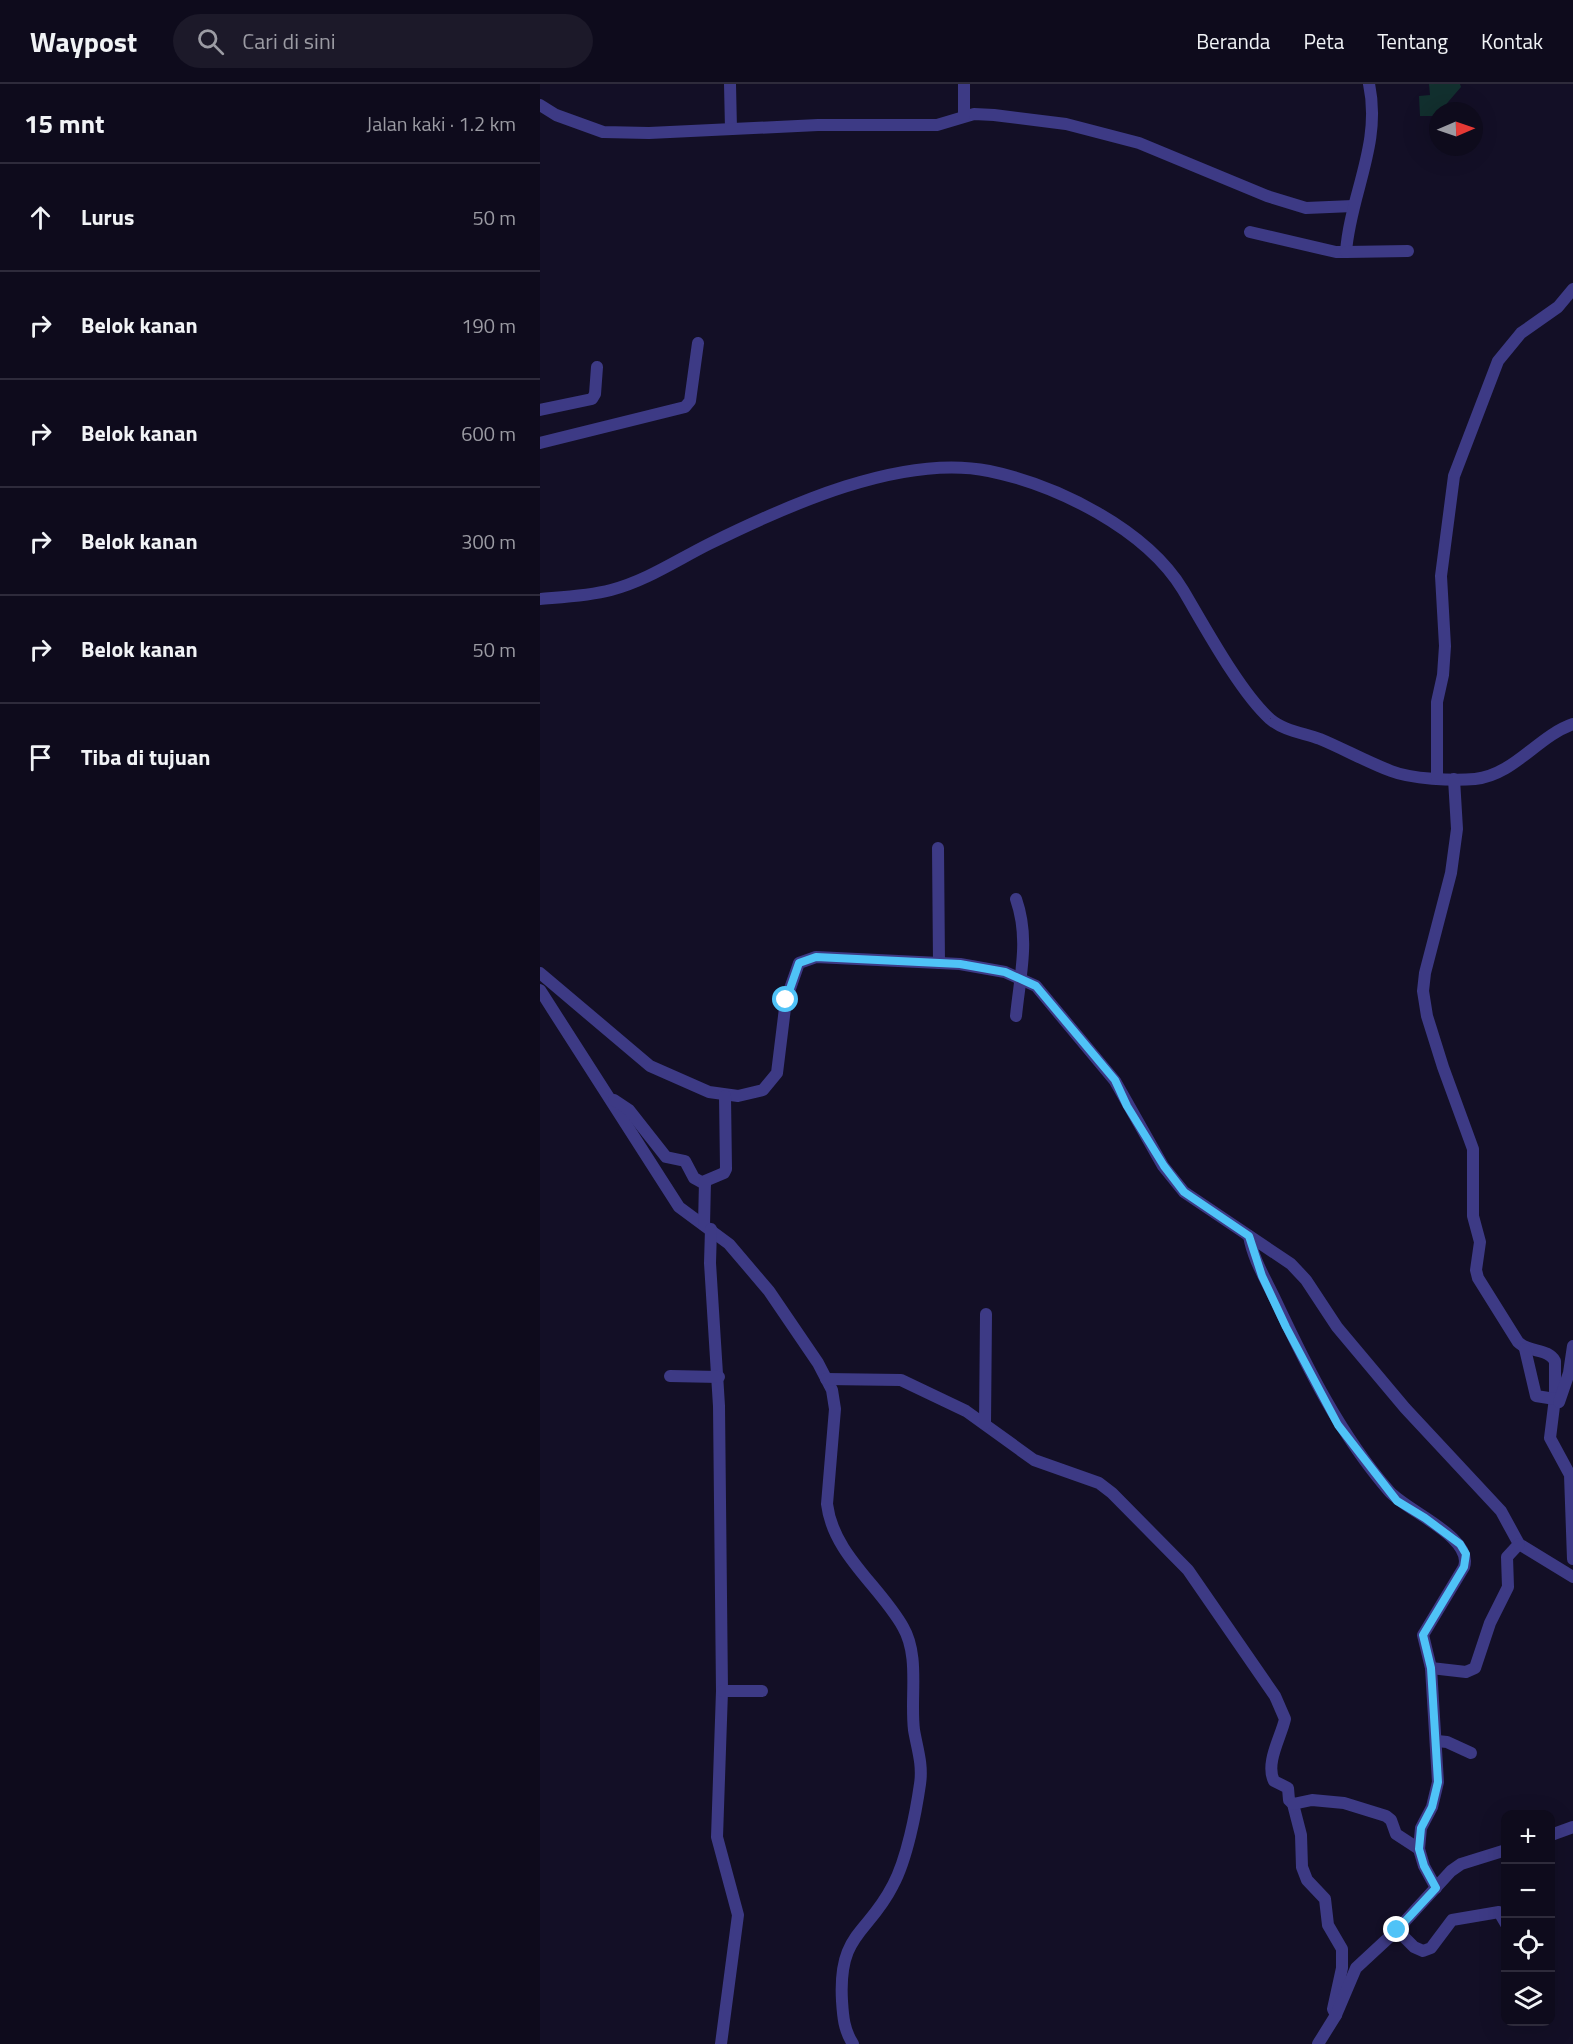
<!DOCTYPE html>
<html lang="id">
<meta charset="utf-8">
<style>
:root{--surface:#0e0b1c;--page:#1c1929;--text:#f1f3f6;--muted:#9b9ba3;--line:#2e2b3b}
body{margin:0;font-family:"Titillium Web",sans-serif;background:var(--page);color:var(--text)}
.controls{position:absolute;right:18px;bottom:18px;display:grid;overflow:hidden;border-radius:12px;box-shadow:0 6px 24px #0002}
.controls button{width:54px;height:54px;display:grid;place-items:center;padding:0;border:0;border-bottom:2px solid var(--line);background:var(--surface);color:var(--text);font:30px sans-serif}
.compass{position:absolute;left:889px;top:18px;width:54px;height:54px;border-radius:50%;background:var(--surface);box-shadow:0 6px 24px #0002;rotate:88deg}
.stop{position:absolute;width:18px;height:18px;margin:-14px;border:4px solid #4fc3f7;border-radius:50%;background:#fff}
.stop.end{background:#4fc3f7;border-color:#fff;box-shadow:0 2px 6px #0008}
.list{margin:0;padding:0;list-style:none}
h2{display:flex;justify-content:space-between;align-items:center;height:78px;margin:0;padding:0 24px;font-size:26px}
h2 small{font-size:20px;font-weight:400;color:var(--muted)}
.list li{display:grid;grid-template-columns:39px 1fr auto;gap:18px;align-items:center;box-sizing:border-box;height:108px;padding:0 24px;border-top:2px solid var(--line)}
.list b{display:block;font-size:22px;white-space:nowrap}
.list em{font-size:20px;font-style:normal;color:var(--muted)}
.icon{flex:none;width:33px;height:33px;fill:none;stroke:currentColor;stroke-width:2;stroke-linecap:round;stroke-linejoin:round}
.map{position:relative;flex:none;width:1033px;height:1960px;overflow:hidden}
header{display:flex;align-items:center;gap:36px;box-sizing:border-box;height:84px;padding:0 30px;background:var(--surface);border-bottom:2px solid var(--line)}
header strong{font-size:28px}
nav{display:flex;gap:33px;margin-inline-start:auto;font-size:21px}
.search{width:420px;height:54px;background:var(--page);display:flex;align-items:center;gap:15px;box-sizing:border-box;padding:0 21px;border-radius:33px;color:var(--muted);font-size:22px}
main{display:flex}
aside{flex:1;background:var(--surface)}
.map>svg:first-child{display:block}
.green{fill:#12302f}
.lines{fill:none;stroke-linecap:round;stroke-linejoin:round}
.minor{stroke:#3d3a85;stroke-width:12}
.route{stroke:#4fc3f7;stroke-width:8}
</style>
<header>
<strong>Waypost</strong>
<div class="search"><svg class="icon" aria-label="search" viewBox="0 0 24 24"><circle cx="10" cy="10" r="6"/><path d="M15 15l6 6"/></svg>Cari di sini</div>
<nav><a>Beranda</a><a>Peta</a><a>Tentang</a><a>Kontak</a></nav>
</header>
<main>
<aside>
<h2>15 mnt<small>Jalan kaki · 1.2 km</small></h2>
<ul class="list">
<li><svg class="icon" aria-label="ahead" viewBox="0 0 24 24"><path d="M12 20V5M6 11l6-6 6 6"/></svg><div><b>Lurus</b></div><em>50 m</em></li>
<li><svg class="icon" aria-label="right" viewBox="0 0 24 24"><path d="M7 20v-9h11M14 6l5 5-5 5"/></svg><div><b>Belok kanan</b></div><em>190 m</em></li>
<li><svg class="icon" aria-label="right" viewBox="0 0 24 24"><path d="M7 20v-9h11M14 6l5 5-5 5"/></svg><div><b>Belok kanan</b></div><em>600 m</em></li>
<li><svg class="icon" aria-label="right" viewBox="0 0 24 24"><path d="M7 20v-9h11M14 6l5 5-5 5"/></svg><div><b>Belok kanan</b></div><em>300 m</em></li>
<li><svg class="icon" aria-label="right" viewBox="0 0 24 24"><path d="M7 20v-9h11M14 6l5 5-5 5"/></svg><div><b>Belok kanan</b></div><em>50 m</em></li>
<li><svg class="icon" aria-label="arrive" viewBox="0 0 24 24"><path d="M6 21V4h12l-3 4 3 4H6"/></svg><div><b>Tiba di tujuan</b></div></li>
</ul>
</aside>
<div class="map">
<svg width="1033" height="1960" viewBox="0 0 1033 1960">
<rect width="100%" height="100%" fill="#130f26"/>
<polygon class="green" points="889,0 920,0 921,3 896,32 880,32 879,12 890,11"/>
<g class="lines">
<g class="minor">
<polyline points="190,0 191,45"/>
<polyline points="0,21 16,31 63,48 109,49 278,41 397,41 434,30 454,31 526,40 599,59 727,112 766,124 813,122"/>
<polyline points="424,32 424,0"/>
<path d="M710 148 796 168H806C810 111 842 60 829 0"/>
<polyline points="806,168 868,167"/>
<polyline points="0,326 52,315 55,310 57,283"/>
<polyline points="0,359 145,323 150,317 158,259"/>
<path d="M0 515C24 513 48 512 71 506 106 497 137 476 169 460 246 422 362 369 449 387 517 401 606 445 643 506 665 543 700 608 730 635 744 647 764 649 780 655 804 665 827 678 851 687 871 695 913 697 935 695 974 691 998 652 1033 640"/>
<polyline points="897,694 897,618 903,591 905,562 901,492 914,392 958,277 981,249 1018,223 1033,205"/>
<path d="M914 695 917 745 911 789 885 889 883 907 887 932 903 983 933 1065V1132L940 1158 936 1186 938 1194 978 1258C989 1269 1008 1264 1015 1277V1314L1010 1354 1030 1391 1033 1475"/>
<polyline points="398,764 399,879"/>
<polyline points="0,889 110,982 169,1008 198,1012 223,1006 237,989 246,916 259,879 276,873 420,880 465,888 496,902 575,997 623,1082 644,1108 751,1180 766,1196 797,1243 865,1324 961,1427 979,1460 1033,1493"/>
<path d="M0 906 139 1123 189 1160 229 1207 278 1279 292 1306 295 1325 287 1420C293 1470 340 1502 363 1543 380 1572 370 1613 374 1646 377 1664 383 1680 380 1700 376 1728 367 1775 353 1801 328 1851 298 1848 302 1917 303 1933 304 1946 313 1960"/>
<path d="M476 932C480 891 490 855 476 815"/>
<polyline points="74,1016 89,1026 126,1073 145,1077 154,1094 165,1100"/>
<polyline points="164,1141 165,1097 184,1089 186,1085 185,1012"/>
<polyline points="171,1145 170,1179 179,1322 182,1607 177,1753 198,1831 181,1960"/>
<path d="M709 1152C713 1175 725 1194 735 1215 767 1283 799 1349 849 1407 866 1427 934 1453 924 1483L883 1551 891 1584 898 1698 892 1723 881 1744 879 1765 884 1782 896 1804"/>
<polyline points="985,1265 996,1312 1015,1315"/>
<polyline points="130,1292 179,1293"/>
<path d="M286 1295 361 1296 426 1327 494 1376 559 1399 572 1409 648 1486 735 1612 745 1635C741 1653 725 1679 734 1697L748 1704 749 1716 753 1720 761 1751 762 1783 767 1796 785 1815 788 1841 802 1865V1884L793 1925 796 1931"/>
<polyline points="1019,1318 1029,1289 1033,1262"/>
<polyline points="445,1340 446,1230"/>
<polyline points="891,1584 926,1588 935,1584 950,1539 968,1503 967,1473 979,1460"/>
<polyline points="182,1607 222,1607"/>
<polyline points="897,1657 907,1658 931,1669"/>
<polyline points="753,1720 772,1716 804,1719 846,1732 851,1736 856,1750 879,1765"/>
<polyline points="1011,1751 1033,1743"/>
<polyline points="857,1846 874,1863 883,1867 891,1864 912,1836 959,1828 966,1840"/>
<polyline points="778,1960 796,1931 816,1884 857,1846 911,1787 921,1780 966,1766"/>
</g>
</g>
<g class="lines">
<polyline class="route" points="246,916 259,879 276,873 420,880 465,888 496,902 575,996 587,1022 624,1082 644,1108 709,1152 722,1192 746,1243 798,1341 857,1417 885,1434 920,1460 926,1470 924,1483 883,1551 891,1584 898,1698 892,1723 881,1744 879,1765 884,1782 896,1804 857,1846"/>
</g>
</svg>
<div class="controls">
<button>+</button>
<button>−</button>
<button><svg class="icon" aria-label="locate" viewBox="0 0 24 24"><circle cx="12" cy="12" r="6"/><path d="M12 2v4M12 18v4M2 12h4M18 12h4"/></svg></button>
<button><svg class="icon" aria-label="layers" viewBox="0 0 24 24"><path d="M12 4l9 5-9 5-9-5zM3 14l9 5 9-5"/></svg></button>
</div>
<svg class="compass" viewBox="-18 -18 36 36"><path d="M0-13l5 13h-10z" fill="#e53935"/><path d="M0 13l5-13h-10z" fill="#9b9ba3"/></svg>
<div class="stop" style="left:246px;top:916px"></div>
<div class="stop end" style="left:857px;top:1846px"></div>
</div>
</main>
